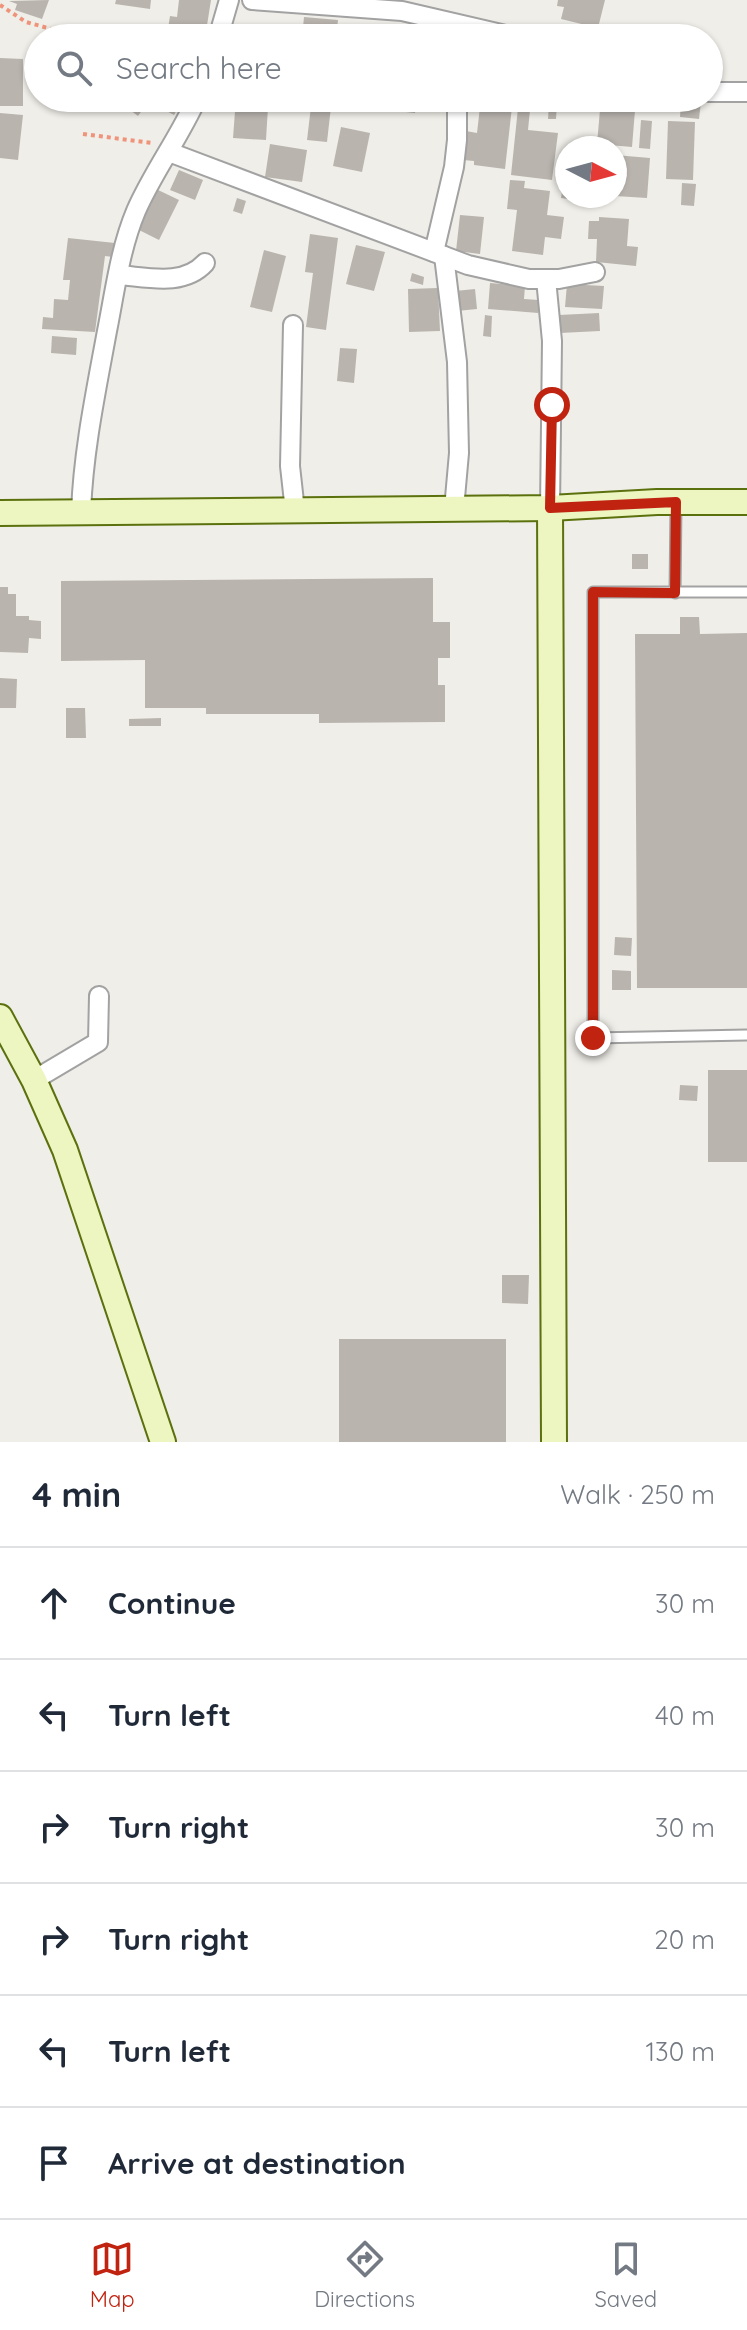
<!DOCTYPE html>
<meta charset="utf-8">
<style>
:root{--surface:#fff;--page:#f6f6f7;--text:#1f2937;--muted:#747a83;--line:#e0e1e3;--accent:#c02411}
body{margin:0;font-family:Quicksand,sans-serif;background:var(--page);color:var(--text)}
.compass{position:absolute;left:555px;top:136px;width:72px;height:72px;border-radius:50%;background:var(--surface);box-shadow:0 2px 6px #0004;rotate:96deg}
.stop{position:absolute;width:24px;height:24px;margin:-18px;border:6px solid #c02411;border-radius:50%;background:#fff}
.stop.end{background:#c02411;border-color:#fff;box-shadow:0 2px 8px #0008}
.list{margin:0;padding:0;list-style:none}
h2{display:flex;justify-content:space-between;align-items:center;height:104px;margin:0;padding:0 32px;font-size:34px}
h2 small{font-size:26px;font-weight:400;color:var(--muted)}
.list li{display:grid;grid-template-columns:52px 1fr auto;gap:24px;align-items:center;box-sizing:border-box;height:112px;padding:0 32px;border-top:2px solid var(--line)}
.list b{display:block;font-size:30px;white-space:nowrap}
.list em{font-size:26px;font-style:normal;color:var(--muted)}
.icon{flex:none;width:44px;height:44px;fill:none;stroke:currentColor;stroke-width:2;stroke-linecap:round;stroke-linejoin:round}
.map{position:relative;flex:none;width:747px;height:1442px;overflow:hidden}
.search{position:absolute;background:var(--surface);box-shadow:0 2px 6px #0004;left:24px;right:24px;top:24px;height:88px;display:flex;align-items:center;gap:20px;box-sizing:border-box;padding:0 28px;border-radius:44px;color:var(--muted);font-size:30px}
.sheet{height:776px;background:var(--surface)}
nav{display:flex;justify-content:space-around;align-items:center;box-sizing:border-box;height:112px;border-top:2px solid var(--line);background:var(--surface);font-size:22px;color:var(--muted)}
nav a{display:grid;justify-items:center;gap:4px}
nav .on{color:var(--accent)}
.map>svg:first-child{display:block}
.building{fill:#b9b4ae}
.lines{fill:none;stroke-linecap:round;stroke-linejoin:round}
.lane-casing{stroke:#a2a2a2;stroke-width:13}
.street-casing{stroke:#a2a2a2;stroke-width:22}
.secondary-casing{stroke:#5b710e;stroke-width:28}
.path{stroke:#ef937a;stroke-width:4;stroke-dasharray:4 4;stroke-linecap:butt}
.lane{stroke:#fff;stroke-width:9}
.street{stroke:#fff;stroke-width:18}
.secondary{stroke:#edf5c1;stroke-width:24}
.route{stroke:#c02411;stroke-width:10}
</style>
<div class="map">
<svg width="747" height="1442" viewBox="0 0 747 1442">
<rect width="100%" height="100%" fill="#f0eee8"/>
<g class="building">
<polygon points="49,0 42,19 15,10 17,4 9,1"/>
<polygon points="116,0 151,0 150,9 115,4"/>
<polygon points="179,0 211,0 205,38 173,38 174,36 167,35 170,16 177,17"/>
<polygon points="558,0 605,0 598,28 561,19 564,7 557,6"/>
<polygon points="304,17 338,20 336,38 302,38"/>
<polygon points="387,31 424,35 423,38 387,38"/>
<polygon points="0,58 23,59 23,106 0,106"/>
<polygon points="155,98 183,98 174,115 152,103"/>
<polygon points="236,98 259,98 258,106 268,107 266,140 233,138"/>
<polygon points="312,98 332,98 327,142 307,140"/>
<polygon points="380,98 417,98 415,113 379,109"/>
<polygon points="481,98 513,98 505,169 474,165 474,161 463,160 466,131 477,133"/>
<polygon points="601,98 636,98 632,147 597,144"/>
<polygon points="132,100 143,109 138,116 126,107"/>
<polygon points="681,100 701,102 699,119 680,117"/>
<polygon points="549,103 557,103 556,119 548,119"/>
<polygon points="518,108 530,110 528,130 558,133 552,180 511,175"/>
<polygon points="0,113 23,115 18,160 0,158"/>
<polygon points="641,120 652,121 650,149 639,148"/>
<polygon points="668,121 695,122 693,180 666,179"/>
<polygon points="341,127 370,133 362,172 333,166"/>
<polygon points="270,144 307,150 302,182 265,177"/>
<polygon points="615,155 650,158 647,198 615,196"/>
<polygon points="179,170 203,180 195,200 170,190"/>
<polygon points="565,174 567,196 584,196 583,201 561,198"/>
<polygon points="510,180 525,181 524,188 550,191 547,215 564,217 561,239 545,237 543,255 512,251 517,210 507,209"/>
<polygon points="682,183 696,184 694,206 681,205"/>
<polygon points="156,189 179,200 159,240 137,229"/>
<polygon points="237,198 246,201 242,214 233,211"/>
<polygon points="460,215 484,217 480,254 456,251"/>
<polygon points="599,217 629,219 627,246 638,247 636,266 596,262 597,239 588,239 589,221 599,221"/>
<polygon points="310,234 338,238 326,330 306,327 313,273 305,272"/>
<polygon points="68,238 115,243 113,257 105,256 95,332 42,329 43,317 53,318 54,299 68,300 70,280 63,280"/>
<polygon points="356,245 385,252 374,291 346,284"/>
<polygon points="264,250 286,256 272,312 250,307"/>
<polygon points="412,273 424,277 423,285 410,281"/>
<polygon points="490,283 525,286 524,299 539,300 538,313 488,309"/>
<polygon points="567,284 604,286 602,309 565,307"/>
<polygon points="438,288 440,331 409,332 408,289"/>
<polygon points="475,289 477,309 457,311 455,291"/>
<polygon points="599,313 600,331 560,333 559,315"/>
<polygon points="485,315 492,316 491,337 483,336"/>
<polygon points="52,336 77,338 76,355 51,353"/>
<polygon points="340,348 357,349 354,383 337,381"/>
<rect x="632" y="554" width="16" height="15"/>
<polygon points="433,578 433,622 450,622 450,658 438,658 438,685 445,685 445,722 319,723 319,714 206,714 206,708 145,708 145,660 61,661 61,581"/>
<polygon points="0,587 8,587 8,594 16,594 16,616 29,616 29,620 41,621 41,639 29,638 28,653 0,652"/>
<polygon points="680,617 699,617 700,634 747,633 747,988 637,988 635,634 680,634"/>
<polygon points="0,678 17,679 16,708 0,708"/>
<polygon points="66,708 85,708 86,738 66,738"/>
<polygon points="161,718 161,726 129,726 129,719"/>
<polygon points="615,937 632,938 631,956 614,955"/>
<polygon points="612,970 631,971 631,990 612,990"/>
<rect x="708" y="1070" width="39" height="92"/>
<polygon points="680,1085 698,1086 697,1101 679,1100"/>
<polygon points="502,1275 529,1275 528,1304 502,1303"/>
<rect x="339" y="1339" width="167" height="103"/>
</g>
<g class="lines">
<defs>
<g id="lane">
<polyline points="747,592 593,592 593,1038 747,1035"/>
<polyline points="675,593 676,505"/>
</g>
<g id="street">
<polyline points="252,0 402,11 519,38"/>
<polyline points="218,38 229,0"/>
<polyline points="709,92 747,92"/>
<polyline points="169,152 468,265 529,279 559,279 595,272"/>
<polyline points="434,252 454,167 457,140 457,98"/>
<polyline points="444,256 457,362 459,453 454,509"/>
<path d="M118 275C147 277 183 287 205 263"/>
<polyline points="546,279 552,341 550,508"/>
<polyline points="293,325 290,466 295,511"/>
<path d="M81 513C83 452 96 391 107 331 115 291 120 249 136 211 153 172 179 138 197 98"/>
<polyline points="34,1080 98,1042 99,996"/>
</g>
<g id="secondary">
<polyline points="550,508 554,1442"/>
<polyline points="0,513 550,508 657,502 747,502"/>
<polyline points="0,1017 34,1080 65,1150 163,1442"/>
</g>
</defs>
<use href="#lane" class="lane-casing"/>
<use href="#street" class="street-casing"/>
<use href="#secondary" class="secondary-casing"/>
<g class="path">
<polyline points="0,5 26,22 84,38"/>
<polyline points="83,134 152,143"/>
</g>
<use href="#lane" class="lane"/>
<use href="#street" class="street"/>
<use href="#secondary" class="secondary"/>
</g>
<g class="lines">
<polyline class="route" points="552,405 550,508 676,502 675,593 593,592 593,1038"/>
</g>
</svg>
<svg class="compass" viewBox="-18 -18 36 36"><path d="M0-13l5 13h-10z" fill="#e53935"/><path d="M0 13l5-13h-10z" fill="#747a83"/></svg>
<div class="stop" style="left:552px;top:405px"></div>
<div class="stop end" style="left:593px;top:1038px"></div>
<div class="search"><svg class="icon" aria-label="search" viewBox="0 0 24 24"><circle cx="10" cy="10" r="6"/><path d="M15 15l6 6"/></svg>Search here</div>
</div>
<section class="sheet">
<h2>4 min<small>Walk · 250 m</small></h2>
<ul class="list">
<li><svg class="icon" aria-label="ahead" viewBox="0 0 24 24"><path d="M12 20V5M6 11l6-6 6 6"/></svg><div><b>Continue</b></div><em>30 m</em></li>
<li><svg class="icon" aria-label="left" viewBox="0 0 24 24"><path d="M17 20v-9H6M10 6l-5 5 5 5"/></svg><div><b>Turn left</b></div><em>40 m</em></li>
<li><svg class="icon" aria-label="right" viewBox="0 0 24 24"><path d="M7 20v-9h11M14 6l5 5-5 5"/></svg><div><b>Turn right</b></div><em>30 m</em></li>
<li><svg class="icon" aria-label="right" viewBox="0 0 24 24"><path d="M7 20v-9h11M14 6l5 5-5 5"/></svg><div><b>Turn right</b></div><em>20 m</em></li>
<li><svg class="icon" aria-label="left" viewBox="0 0 24 24"><path d="M17 20v-9H6M10 6l-5 5 5 5"/></svg><div><b>Turn left</b></div><em>130 m</em></li>
<li><svg class="icon" aria-label="arrive" viewBox="0 0 24 24"><path d="M6 21V4h12l-3 4 3 4H6"/></svg><div><b>Arrive at destination</b></div></li>
</ul>
</section>
<nav>
<a class="on"><svg class="icon" aria-label="map" viewBox="0 0 24 24"><path d="M3 6l6-2 6 2 6-2v14l-6 2-6-2-6 2zM9 4v14M15 6v14"/></svg>Map</a>
<a><svg class="icon" aria-label="directions" viewBox="0 0 24 24"><path d="M12 3l9 9-9 9-9-9zM9 14v-3h6M13 9l2 2-2 2"/></svg>Directions</a>
<a><svg class="icon" aria-label="saved" viewBox="0 0 24 24"><path d="M7 4h10v16l-5-4-5 4z"/></svg>Saved</a>
</nav>
